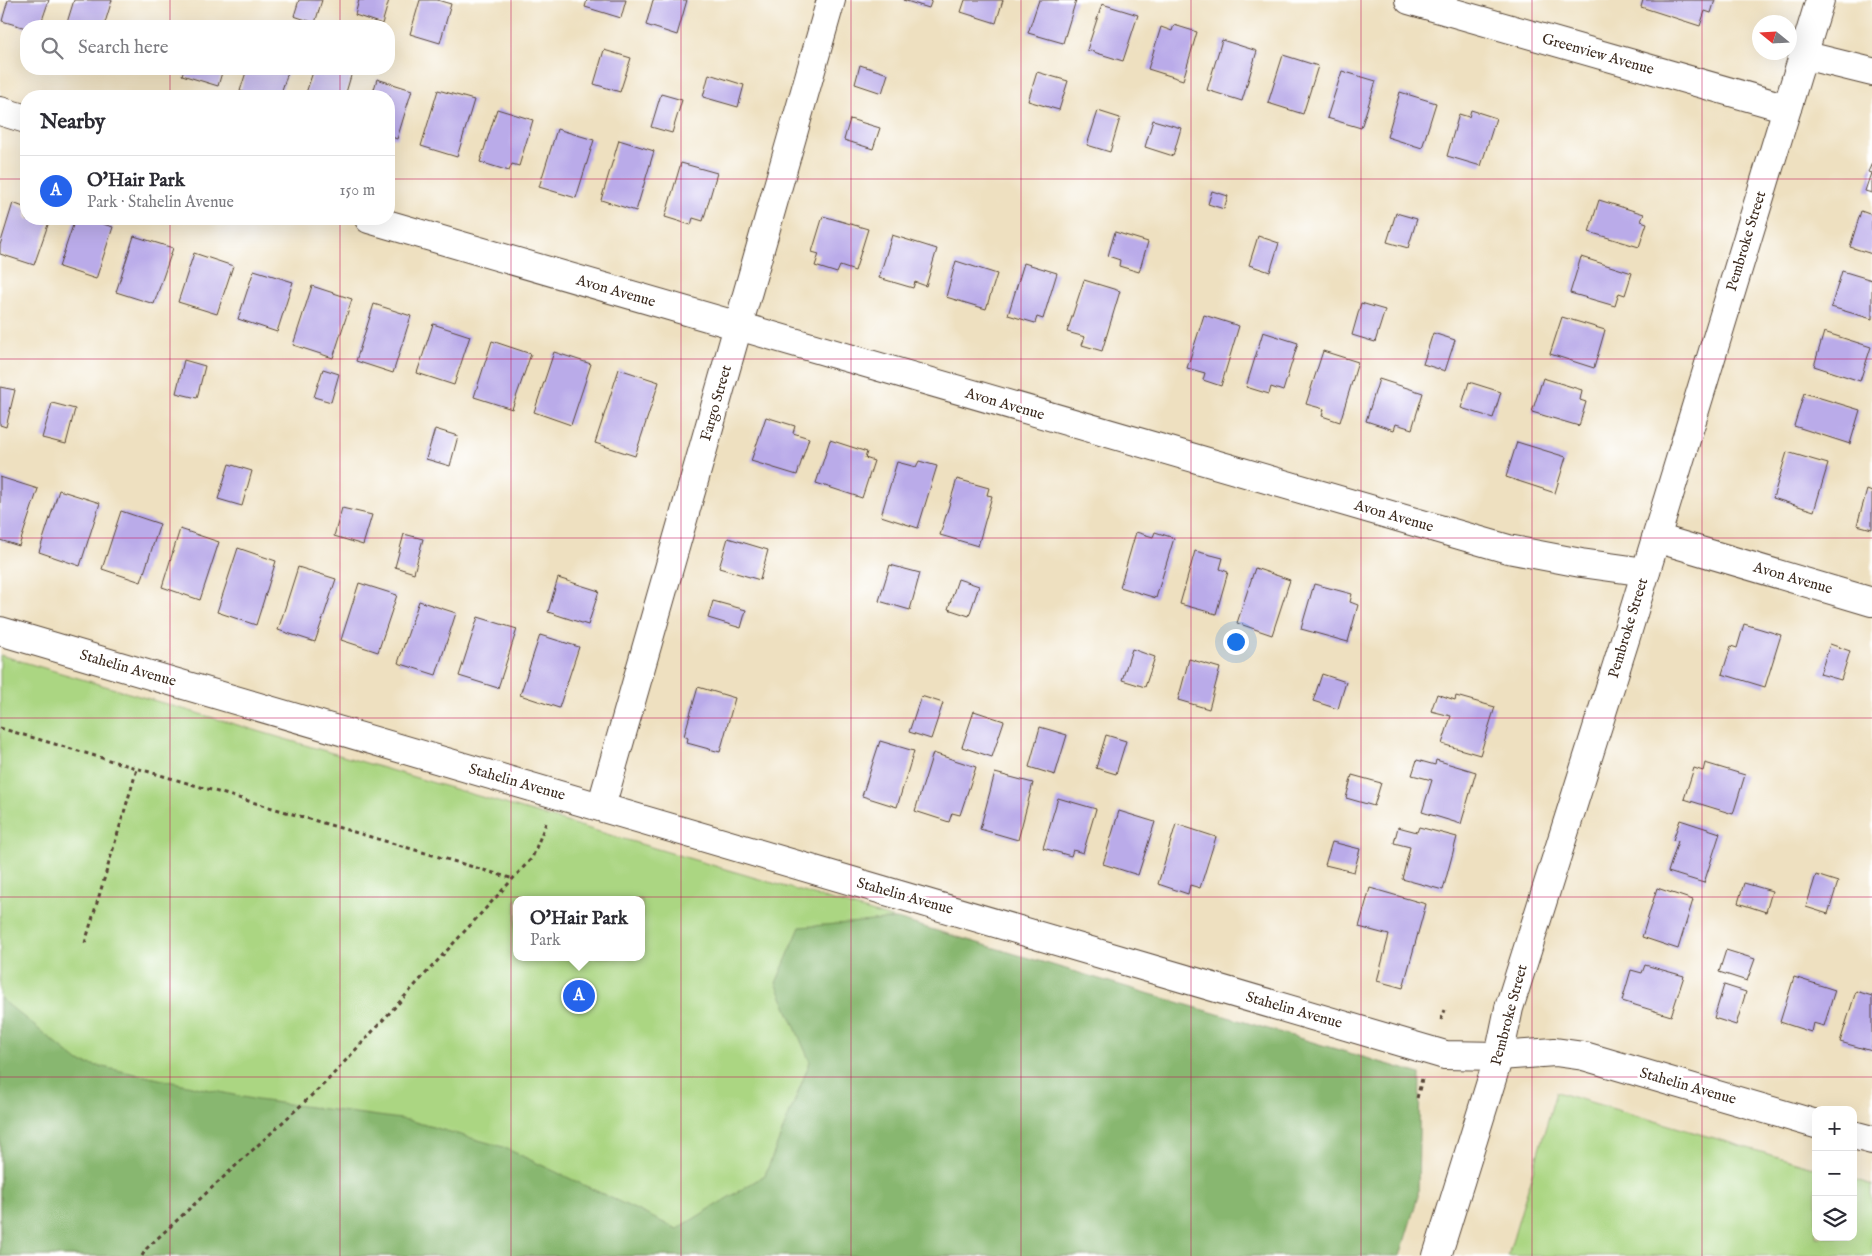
<!DOCTYPE html>
<meta charset="utf-8">
<style>
:root{--surface:#fff;--page:#f2f2f3;--text:#2b2b33;--muted:#7c7c81;--line:#e1e1e2;--accent:#2563eb}
body{margin:0;font-family:"IM FELL English",serif;background:var(--page);color:var(--text)}
.controls{position:absolute;right:15px;bottom:15px;display:grid;overflow:hidden;border-radius:10px;box-shadow:0 5px 20px #0002}
.controls button{width:45px;height:45px;display:grid;place-items:center;padding:0;border:0;border-bottom:1px solid var(--line);background:var(--surface);color:var(--text);font:25px sans-serif}
.compass{position:absolute;left:1752px;top:15px;width:45px;height:45px;border-radius:50%;background:var(--surface);box-shadow:0 5px 20px #0002;rotate:288deg}
.you{position:absolute;left:1235px;top:641px;width:18px;height:18px;margin:-12px;border:4px solid #fff;border-radius:50%;background:#1a73e8;box-shadow:0 0 0 8px #1a73e833}
.badge{display:grid;place-items:center;width:32px;height:32px;border-radius:50%;background:var(--accent);color:#fff;font-size:16px;font-weight:700}
.pin{position:absolute;translate:-50% -50%;border:2px solid #fff;box-shadow:0 1px 5px #0006}
.popup{position:absolute;left:513px;top:896px;width:132px;height:65px;box-sizing:border-box;display:grid;place-content:center;border-radius:10px;background:var(--surface);filter:drop-shadow(0 1px 4px #0005);font-size:16px;white-space:nowrap;color:var(--muted)}
.popup b{font-size:19px;color:var(--text)}
.popup::after{content:'';position:absolute;left:50%;top:100%;margin-left:-10px;border:10px solid transparent;border-top-color:var(--surface)}
.list{margin:0;padding:0;list-style:none}
h2{display:flex;justify-content:space-between;align-items:center;height:65px;margin:0;padding:0 20px;font-size:21px}
h2 small{font-size:16px;font-weight:400;color:var(--muted)}
.list li{display:grid;grid-template-columns:32px 1fr auto;gap:15px;align-items:center;box-sizing:border-box;height:70px;padding:0 20px;border-top:1px solid var(--line)}
.list b{display:block;font-size:19px;white-space:nowrap}
.list p{margin:0;font-size:16px;white-space:nowrap;color:var(--muted)}
.list em{font-size:16px;font-style:normal;color:var(--muted)}
.icon{flex:none;width:28px;height:28px;fill:none;stroke:currentColor;stroke-width:2;stroke-linecap:round;stroke-linejoin:round}
.map{position:relative;flex:none;width:1872px;height:1256px;overflow:hidden}
.search{position:absolute;background:var(--surface);box-shadow:0 5px 20px #0002;left:20px;top:20px;width:375px;height:55px;display:flex;align-items:center;gap:12px;box-sizing:border-box;padding:0 18px;border-radius:20px;color:var(--muted);font-size:19px}
.panel{position:absolute;background:var(--surface);box-shadow:0 5px 20px #0002;left:20px;top:90px;width:375px;height:135px;border-radius:20px}
.map>svg:first-child{display:block}
.green{fill:#abd682;stroke:#738050;fill-rule:evenodd}
.forest{fill:#88b770;stroke:#627047}
.building{fill:#baabe9}
.lines{fill:none;stroke-linecap:round;stroke-linejoin:round}
.minor-casing{stroke:#564536;stroke-width:30}
.path{stroke:#564536;stroke-width:3;stroke-dasharray:4 4;stroke-linecap:butt}
.minor{stroke:#fff;stroke-width:28}
.grid{fill:none;stroke:#c2185b;stroke-width:1;stroke-opacity:0.55}
.labels{text-anchor:middle;dominant-baseline:central;stroke-width:5;stroke-linejoin:round;paint-order:stroke}
.street-label{font-size:15px;fill:#3b2a1e;stroke:#fff}
</style>
<div class="map">
<svg width="1872" height="1256" viewBox="0 0 1872 1256">
<rect width="100%" height="100%" fill="#fff"/>
<filter id="ink" filterUnits="userSpaceOnUse"><feTurbulence type="fractalNoise" baseFrequency=".02" numOctaves="2"/><feDisplacementMap in="SourceGraphic" scale="10" xChannelSelector="R" yChannelSelector="G"/><feConvolveMatrix kernelMatrix="1 2 1 2 8 2 1 2 1" color-interpolation-filters="sRGB"/></filter>
<filter id="wash" filterUnits="userSpaceOnUse"><feTurbulence type="fractalNoise" baseFrequency=".0096" numOctaves="4" result="noise"/><feDisplacementMap in="SourceGraphic" scale="20" xChannelSelector="R" yChannelSelector="G"/><feGaussianBlur stdDeviation="1.12" result="paint"/><feColorMatrix in="noise" values="0 0 0 0 0 0 0 0 0 0 0 0 0 0 0 0 0 1.4 0 .05"/><feComposite in="paint" operator="in"/></filter>
<g filter="url(#wash)">
<rect width="100%" height="100%" fill="#eee0c0"/>
<g class="green">
<path d="M0 655 1420 1074 1369 1256H0ZM516 900H642V957H516Z"/>
<polygon points="1556,1092 1816,1168 1816,1237 1853,1237 1853,1179 1872,1185 1872,1256 1508,1256"/>
</g>
<polygon class="forest" points="897,919 1420,1074 1418,1196 1400,1256 0,1256 0,998 79,1062 257,1100 408,1120 503,1147 677,1229 765,1175 810,1062 776,983 800,927"/>
<g id="blocks">
<g class="building">
<polygon points="8,0 49,0 40,26 26,26 26,28 2,21"/>
<polygon points="74,0 112,0 104,26 66,26"/>
<polygon points="299,0 322,0 315,23 294,16"/>
<polygon points="359,0 389,0 382,24 355,15"/>
<polygon points="420,0 437,0 451,4 440,43 410,34"/>
<polygon points="587,0 626,0 621,18 585,7"/>
<polygon points="653,0 687,0 677,35 646,25"/>
<polygon points="903,0 932,0 929,8"/>
<polygon points="965,0 1003,0 996,23 961,12"/>
<polygon points="1039,0 1076,0 1063,43 1028,33"/>
<polygon points="1643,0 1715,0 1711,13 1705,11 1700,26 1641,7"/>
<polygon points="1102,4 1138,15 1123,61 1087,50"/>
<polygon points="1174,25 1197,32 1183,80 1148,69 1161,27 1172,31"/>
<polygon points="1222,40 1257,51 1242,101 1207,90"/>
<polygon points="604,50 631,58 620,92 594,84"/>
<polygon points="1283,55 1318,66 1303,114 1268,103"/>
<polygon points="860,65 888,74 882,93 855,84"/>
<polygon points="184,69 223,69 218,86 182,75"/>
<polygon points="247,69 289,69 280,96 256,96 240,91"/>
<polygon points="314,69 353,69 345,96 305,96"/>
<polygon points="1342,71 1376,81 1361,128 1327,118"/>
<polygon points="1037,72 1068,81 1059,110 1028,101"/>
<polygon points="709,74 744,85 738,107 703,97"/>
<polygon points="377,79 412,90 397,139 389,136 389,96 372,96"/>
<polygon points="438,90 474,100 457,157 421,146"/>
<polygon points="1400,92 1436,103 1422,148 1387,137"/>
<polygon points="661,94 682,100 672,133 651,127"/>
<polygon points="497,109 533,120 519,166 512,164 509,171 480,162"/>
<polygon points="1471,110 1496,118 1481,166 1447,156 1459,114 1469,117"/>
<polygon points="1098,111 1120,118 1110,152 1087,145"/>
<polygon points="850,119 880,128 873,149 844,140"/>
<polygon points="1153,120 1181,128 1173,156 1145,147"/>
<polygon points="557,129 594,140 576,198 539,187"/>
<polygon points="619,140 654,151 636,211 601,200"/>
<polygon points="681,163 717,173 703,221 693,218 691,225 665,217"/>
<polygon points="1872,163 1872,193 1865,191 1871,173 1868,172"/>
<polygon points="1212,191 1228,196 1224,209 1208,204"/>
<polygon points="1599,200 1644,214 1641,221 1647,223 1639,247 1589,232"/>
<polygon points="13,203 26,208 26,219 50,219 34,265 0,254 0,245"/>
<polygon points="1861,211 1872,215 1872,254 1850,247"/>
<polygon points="1396,213 1417,219 1408,248 1387,242"/>
<polygon points="823,216 868,229 855,271 840,266 837,273 815,266 819,254 812,252"/>
<polygon points="75,219 86,219 113,227 96,279 59,267"/>
<polygon points="1115,232 1148,242 1139,272 1119,266 1120,260 1108,256"/>
<polygon points="892,235 937,249 926,286 915,282 913,288 879,278"/>
<polygon points="134,236 173,248 154,304 116,292"/>
<polygon points="1258,236 1279,243 1270,272 1249,265"/>
<polygon points="194,253 233,266 217,314 178,302"/>
<polygon points="1581,257 1632,273 1625,295 1619,293 1615,306 1570,293"/>
<polygon points="956,261 997,274 986,309 946,297"/>
<polygon points="1024,263 1057,273 1043,319 1037,317 1035,323 1008,315"/>
<polygon points="254,270 293,282 277,332 238,319"/>
<polygon points="1842,271 1872,280 1872,319 1831,307"/>
<polygon points="1084,280 1120,291 1102,351 1082,345 1085,337 1067,332"/>
<polygon points="312,286 352,299 333,358 293,345"/>
<polygon points="1361,303 1385,310 1375,342 1352,335"/>
<polygon points="374,304 411,316 393,373 356,361"/>
<polygon points="1204,315 1239,326 1221,386 1203,380 1205,373 1187,368"/>
<polygon points="1562,317 1605,330 1594,368 1550,354"/>
<polygon points="433,324 470,336 454,385 417,373"/>
<polygon points="1263,332 1298,343 1283,391 1271,387 1269,394 1246,387"/>
<polygon points="1824,332 1871,347 1860,381 1814,366"/>
<polygon points="1433,333 1455,340 1445,371 1423,364"/>
<polygon points="492,341 531,354 512,409 474,397"/>
<polygon points="1323,351 1358,362 1340,422 1322,416 1324,409 1306,404"/>
<polygon points="554,352 591,364 571,425 534,412"/>
<polygon points="184,360 205,366 197,398 176,393"/>
<polygon points="323,369 339,374 331,402 314,397"/>
<polygon points="619,369 659,382 635,456 595,443"/>
<polygon points="1543,378 1582,390 1580,400 1586,402 1579,426 1532,412"/>
<polygon points="1379,379 1423,393 1412,429 1396,424 1394,430 1366,421"/>
<polygon points="1469,382 1501,392 1493,418 1461,408"/>
<polygon points="0,387 15,390 6,427 0,425"/>
<polygon points="1804,393 1860,410 1850,444 1794,426"/>
<polygon points="52,403 75,409 66,444 42,438"/>
<polygon points="766,417 795,426 793,433 809,438 797,475 751,461"/>
<polygon points="435,429 458,436 450,466 426,459"/>
<polygon points="830,440 867,452 865,458 874,461 862,498 816,483"/>
<polygon points="1517,442 1566,457 1555,493 1506,477"/>
<polygon points="1787,452 1828,464 1814,511 1773,498"/>
<polygon points="919,461 937,466 918,528 881,516 897,462 916,467"/>
<polygon points="229,464 252,471 242,506 218,499"/>
<polygon points="0,477 38,489 19,546 0,540"/>
<polygon points="957,479 989,488 987,495 992,496 978,546 940,535"/>
<polygon points="59,490 100,503 80,566 39,552"/>
<polygon points="1867,490 1872,492 1872,529 1857,525"/>
<polygon points="342,508 372,515 363,545 334,536"/>
<polygon points="121,511 160,524 141,582 102,569"/>
<polygon points="180,529 219,542 200,600 162,587"/>
<polygon points="1136,532 1153,537 1155,532 1174,538 1156,598 1120,587"/>
<polygon points="404,534 423,539 414,573 395,567"/>
<polygon points="728,538 768,550 760,580 719,568"/>
<polygon points="238,548 276,561 256,625 217,612"/>
<polygon points="1195,551 1223,558 1220,569 1228,572 1216,614 1180,604"/>
<polygon points="890,565 920,573 910,610 879,601"/>
<polygon points="298,567 336,579 315,642 278,630"/>
<polygon points="1255,568 1290,580 1272,635 1237,623"/>
<polygon points="558,578 599,591 588,625 548,612"/>
<polygon points="958,579 979,586 969,616 948,609"/>
<polygon points="359,583 397,595 378,652 341,640"/>
<polygon points="1314,584 1352,594 1350,602 1358,605 1348,642 1301,629"/>
<polygon points="419,601 456,613 436,675 398,663"/>
<polygon points="713,601 746,610 741,628 708,618"/>
<polygon points="478,617 517,629 498,688 459,676"/>
<polygon points="1744,624 1781,635 1765,687 1722,674 1731,646 1737,648"/>
<polygon points="540,635 579,647 559,708 520,695"/>
<polygon points="1830,644 1850,651 1841,680 1820,674"/>
<polygon points="1132,649 1155,657 1145,687 1122,680"/>
<polygon points="1189,659 1220,668 1209,709 1178,700"/>
<polygon points="1322,674 1346,682 1338,709 1313,701"/>
<polygon points="698,687 735,698 720,752 687,743 688,738 684,736"/>
<polygon points="1437,694 1455,700 1456,696 1495,707 1480,755 1442,744 1451,716 1431,711"/>
<polygon points="921,696 943,703 931,739 909,732"/>
<polygon points="974,711 1004,721 992,757 962,747"/>
<polygon points="1040,727 1067,735 1055,775 1029,767"/>
<polygon points="1106,735 1126,741 1116,774 1096,768"/>
<polygon points="880,741 914,751 897,807 862,796"/>
<polygon points="933,753 976,767 960,815 952,813 949,822 915,811"/>
<polygon points="1417,760 1435,765 1436,760 1476,772 1461,824 1422,812 1432,780 1412,775"/>
<polygon points="1705,763 1745,775 1733,814 1684,799 1694,768 1703,771"/>
<polygon points="995,773 1033,783 1018,840 980,829"/>
<polygon points="1352,775 1381,783 1374,806 1346,798"/>
<polygon points="1058,798 1096,809 1083,853 1073,850 1071,856 1043,848"/>
<polygon points="1119,811 1155,822 1138,875 1103,864"/>
<polygon points="1680,820 1720,833 1704,883 1668,872 1678,841 1673,840"/>
<polygon points="1176,824 1216,837 1200,888 1190,885 1188,894 1158,884"/>
<polygon points="1398,827 1417,832 1419,827 1457,837 1443,890 1402,879 1410,847 1394,843"/>
<polygon points="1332,842 1360,849 1354,872 1325,865"/>
<polygon points="1816,875 1838,882 1828,914 1806,907"/>
<polygon points="1744,883 1772,891 1766,912 1738,903"/>
<polygon points="1370,888 1426,904 1403,988 1377,981 1389,935 1359,927"/>
<polygon points="1657,888 1693,900 1678,949 1642,937"/>
<polygon points="1726,950 1755,959 1747,981 1719,972"/>
<polygon points="1645,965 1684,976 1671,1016 1622,1001 1631,970 1642,973"/>
<polygon points="1794,977 1835,990 1824,1026 1813,1023 1811,1032 1780,1022"/>
<polygon points="1724,985 1746,992 1736,1025 1714,1018"/>
<polygon points="1856,991 1872,996 1872,1051 1840,1042"/>
</g>
</g>
</g>
<g filter="url(#ink)">
<use href="#blocks" fill-opacity="0" stroke="#564536" stroke-width="1"/>
<g class="lines">
<defs>
<g id="minor">
<polyline points="1409,0 1787,108"/>
<polyline points="1803,55 1872,72"/>
<polyline points="0,111 26,119"/>
<polyline points="369,219 1508,549 1581,563 1646,572"/>
<polyline points="1656,538 1872,602"/>
<polyline points="0,631 1445,1055 1499,1056 1555,1052 1584,1056 1816,1124"/>
<polyline points="601,807 831,0"/>
<polyline points="1853,1135 1872,1140"/>
<polyline points="1437,1256 1499,1056 1509,1008 1628,630 1820,0"/>
</g>
</defs>
<use href="#minor" class="minor-casing"/>
<g class="path">
<polyline points="0,728 514,879"/>
<polyline points="85,943 137,769"/>
<polyline points="1441,1020 1445,1010"/>
<polyline points="1417,1098 1422,1079"/>
<polyline points="142,1256 146,1249 326,1082 532,858 546,823"/>
</g>
<use href="#minor" class="minor"/>
</g>
</g>
<path class="grid" d="M170 0V26M340 0V26M511 0V1256M681 0V1256M851 0V1256M1021 0V1256M1191 0V1256M1361 0V1256M1532 0V1256M1702 0V1256M170 69V96M340 69V96M0 179H26M389 179H1872M170 219V1256M340 219V1256M0 359H1872M0 538H1872M0 718H1872M0 897H1872M0 1077H1872"/>
<g class="labels">
<g class="street-label">
<text transform="translate(1598 54) rotate(16)">Greenview Avenue</text>
<text transform="translate(1746 241) rotate(-73)">Pembroke Street</text>
<text transform="translate(616 291) rotate(16)">Avon Avenue</text>
<text transform="translate(716 403) rotate(-74)">Fargo Street</text>
<text transform="translate(1005 404) rotate(16)">Avon Avenue</text>
<text transform="translate(1394 516) rotate(16)">Avon Avenue</text>
<text transform="translate(1793 578) rotate(16)">Avon Avenue</text>
<text transform="translate(1628 628) rotate(-73)">Pembroke Street</text>
<text transform="translate(128 668) rotate(16)">Stahelin Avenue</text>
<text transform="translate(517 782) rotate(16)">Stahelin Avenue</text>
<text transform="translate(905 896) rotate(16)">Stahelin Avenue</text>
<text transform="translate(1294 1010) rotate(16)">Stahelin Avenue</text>
<text transform="translate(1509 1015) rotate(-75)">Pembroke Street</text>
<text transform="translate(1688 1086) rotate(16)">Stahelin Avenue</text>
</g>
</g>
</svg>
<div class="controls">
<button>+</button>
<button>−</button>
<button><svg class="icon" aria-label="layers" viewBox="0 0 24 24"><path d="M12 4l9 5-9 5-9-5zM3 14l9 5 9-5"/></svg></button>
</div>
<svg class="compass" viewBox="-18 -18 36 36"><path d="M0-13l5 13h-10z" fill="#e53935"/><path d="M0 13l5-13h-10z" fill="#7c7c81"/></svg>
<div class="you"></div>
<div class="pin badge" style="left:579px;top:996px">A</div>
<div class="popup"><b>O'Hair Park</b>Park</div>
<div class="search"><svg class="icon" aria-label="search" viewBox="0 0 24 24"><circle cx="10" cy="10" r="6"/><path d="M15 15l6 6"/></svg>Search here</div>
<section class="panel">
<h2>Nearby<small></small></h2>
<ul class="list">
<li><span class="badge">A</span><div><b>O'Hair Park</b><p>Park · Stahelin Avenue</p></div><em>150 m</em></li>
</ul>
</section>
</div>
